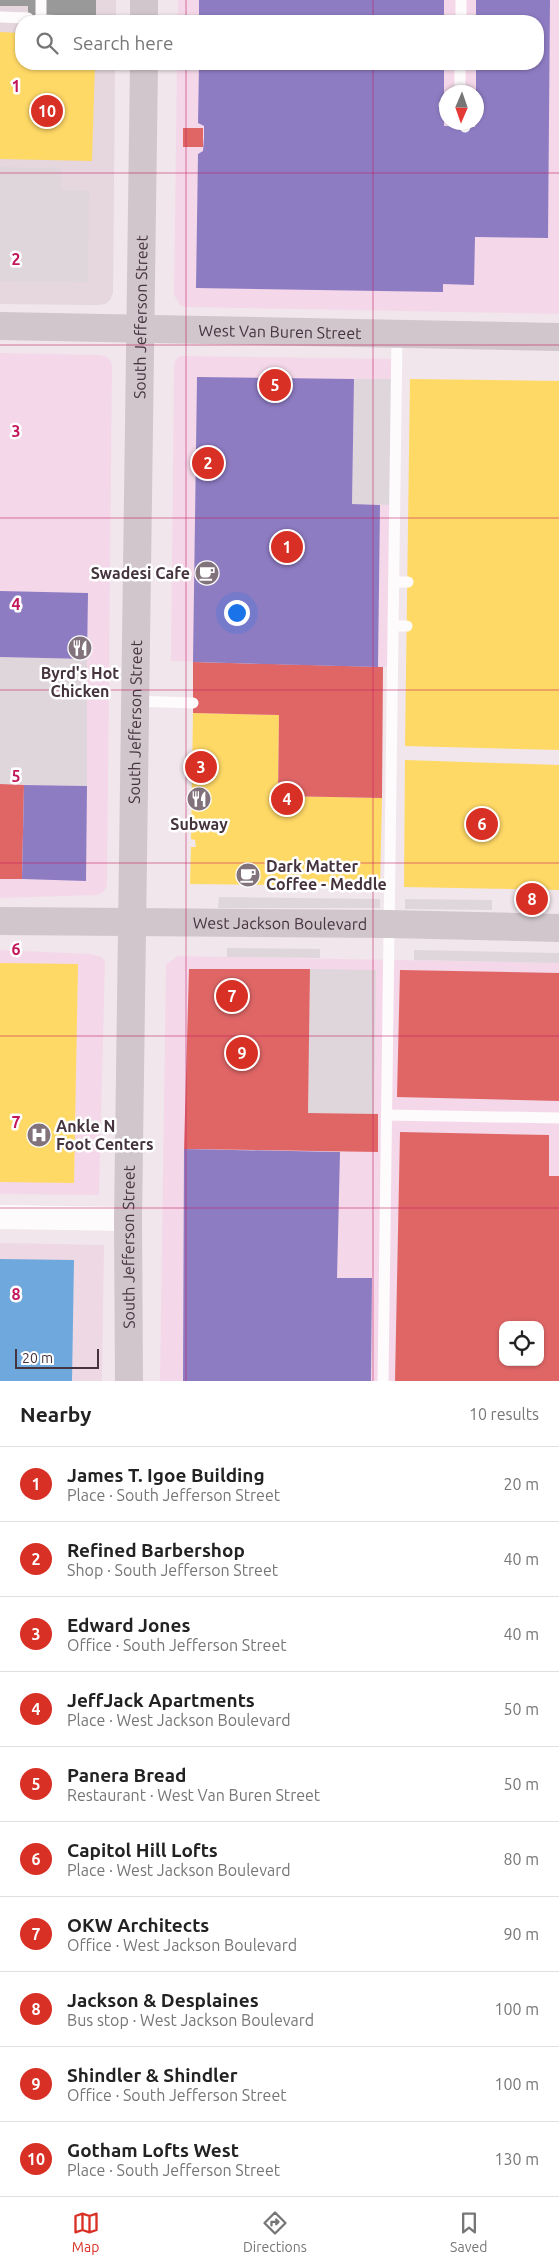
<!DOCTYPE html>
<meta charset="utf-8">
<style>
:root{--surface:#fff;--page:#f2f2f2;--text:#222;--muted:#767676;--line:#e0e0e0;--accent:#d93025}
body{margin:0;font-family:Ubuntu,sans-serif;background:var(--page);color:var(--text)}
.controls{position:absolute;right:15px;bottom:15px;display:grid;overflow:hidden;border-radius:10px;box-shadow:0 1px 4px #0004}
.controls button{width:45px;height:45px;display:grid;place-items:center;padding:0;border:0;border-bottom:1px solid var(--line);background:var(--surface);color:var(--text);font:25px sans-serif}
.compass{position:absolute;left:439px;top:85px;width:45px;height:45px;border-radius:50%;background:var(--surface);box-shadow:0 1px 4px #0004;rotate:182deg}
.scale{position:absolute;left:15px;bottom:12px;width:84px;box-sizing:border-box;padding-left:5px;border:2px solid #45333e;border-top:0;font-size:14px;line-height:18px;white-space:nowrap;color:#45333e;-webkit-text-stroke:4px #fff;paint-order:stroke}
.you{position:absolute;left:236px;top:612px;width:18px;height:18px;margin:-12px;border:4px solid #fff;border-radius:50%;background:#1a73e8;box-shadow:0 0 0 8px #1a73e833}
.badge{display:grid;place-items:center;width:32px;height:32px;border-radius:50%;background:var(--accent);color:#fff;font-size:16px;font-weight:700}
.pin{position:absolute;translate:-50% -50%;border:2px solid #fff;box-shadow:0 1px 5px #0006}
.list{margin:0;padding:0;list-style:none}
h2{display:flex;justify-content:space-between;align-items:center;height:65px;margin:0;padding:0 20px;font-size:21px}
h2 small{font-size:16px;font-weight:400;color:var(--muted)}
.list li{display:grid;grid-template-columns:32px 1fr auto;gap:15px;align-items:center;box-sizing:border-box;height:75px;padding:0 20px;border-top:1px solid var(--line)}
.list b{display:block;font-size:19px;white-space:nowrap}
.list p{margin:0;font-size:16px;white-space:nowrap;color:var(--muted)}
.list em{font-size:16px;font-style:normal;color:var(--muted)}
.icon{flex:none;width:28px;height:28px;fill:none;stroke:currentColor;stroke-width:2;stroke-linecap:round;stroke-linejoin:round}
.map{position:relative;flex:none;width:559px;height:1381px;overflow:hidden}
.search{position:absolute;background:var(--surface);box-shadow:0 1px 4px #0004;left:15px;right:15px;top:15px;height:55px;display:flex;align-items:center;gap:12px;box-sizing:border-box;padding:0 18px;border-radius:20px;color:var(--muted);font-size:19px}
.sheet{height:815px;background:var(--surface)}
nav{display:flex;justify-content:space-around;align-items:center;box-sizing:border-box;height:70px;border-top:1px solid var(--line);background:var(--surface);font-size:14px;color:var(--muted)}
nav a{display:grid;justify-items:center;gap:2px}
nav .on{color:var(--accent)}
.map>svg:first-child{display:block}
.residential{fill:#e6d6de}
.commercial{fill:#f4d8e9;fill-rule:evenodd}
.education{fill:#eed8e3}
.parking{fill:#dfd6db}
.homes{fill:#ffd966}
.shops{fill:#e06666;fill-rule:evenodd}
.offices{fill:#8e7cc3}
.schools{fill:#6fa8dc}
.industry{fill:#999}
.lines{fill:none;stroke-linecap:round;stroke-linejoin:round}
.service{stroke:#fdfbfc;stroke-width:11}
.minor{stroke:#fdfbfc;stroke-width:24}
.secondary{stroke:#d1c6cb;stroke-width:28}
.grid{fill:none;stroke:#c2185b;stroke-width:1;stroke-opacity:0.55}
.labels{text-anchor:middle;dominant-baseline:central;stroke-width:5;stroke-linejoin:round;paint-order:stroke}
.street-label{font-size:16px;fill:#45333e;stroke:#fff}
.poi-label{font-size:16px;font-weight:bold;fill:#45333e;stroke:#fff}
.grid-label{font-size:16px;text-anchor:middle;font-weight:bold;fill:#c2185b;stroke:#fff;stroke-width:5;stroke-linejoin:round;paint-order:stroke}
</style>
<div class="map">
<svg width="559" height="1381" viewBox="0 0 559 1381">
<rect width="100%" height="100%" fill="#f0e6eb"/>
<polygon class="residential" points="0,0 116,0 116,21 21,21 21,64 115,64 113,293 110,300 105,304 97,305 0,304"/>
<g class="commercial">
<path d="M178 0H559V314L186 307 180 305 174 295 177 64H538V21H178ZM446 92H476V122H446Z"/>
<polygon points="0,353 99,355 107,357 111,361 112,367 107,886 103,892 98,895 0,898"/>
<polygon points="179,356 397,359 393,667 171,661 174,368 175,361"/>
<polygon points="0,950 91,954 102,957 105,962 99,1195 0,1194"/>
<path d="M178 956 559 963V1381H160L166 964ZM503 1325H540V1362H503Z"/>
</g>
<polygon class="education" points="0,1243 104,1245 102,1381 0,1381"/>
<g class="parking">
<polygon points="0,167 61,168 61,190 89,191 88,282 0,281"/>
<polygon points="354,379 397,379 395,505 352,504"/>
<polygon points="0,657 87,659 87,786 0,784"/>
<polygon points="219,897 380,899 380,908 218,908"/>
<polygon points="405,899 492,900 492,910 405,909"/>
<polygon points="227,948 320,949 320,958 227,957"/>
<polygon points="414,950 559,953 559,963 414,960"/>
<polygon points="310,969 376,970 374,1114 308,1113"/>
</g>
<g class="homes">
<polygon points="0,32 21,33 21,64 95,64 92,161 0,159"/>
<polygon points="410,379 559,381 559,750 405,746"/>
<polygon points="193,713 279,715 278,796 382,798 380,886 190,884 191,847 196,847 195,840 191,839"/>
<polygon points="405,760 559,765 559,890 404,887"/>
<polygon points="0,963 78,964 74,1183 0,1182"/>
</g>
<g class="shops">
<rect x="183" y="128" width="20" height="19"/>
<polygon points="193,662 383,667 382,798 278,796 279,715 193,713"/>
<polygon points="0,784 24,785 22,879 0,879"/>
<polygon points="189,969 310,969 308,1113 378,1114 378,1152 184,1149"/>
<polygon points="400,970 559,973 559,1101 397,1097"/>
<path d="M400 1132 549 1135V1176H559V1381H395ZM503 1325H540V1362H503Z"/>
</g>
<g class="offices">
<rect x="199" y="0" width="245" height="21"/>
<polygon points="476,0 550,0 548,238 475,237 474,285 443,284 443,292 196,288 198,154 203,151 204,138 204,126 198,123 199,64 444,64 444,126 475,127 476,122 476,64 538,64 538,21 476,21"/>
<polygon points="197,377 354,379 352,504 380,505 378,667 193,662"/>
<polygon points="0,591 88,593 87,659 0,657"/>
<polygon points="24,785 87,786 86,881 22,879"/>
<polygon points="184,1149 340,1152 337,1278 372,1278 371,1381 183,1381"/>
</g>
<polygon class="schools" points="0,1259 74,1260 72,1381 0,1381"/>
<polygon class="industry" points="0,0 96,0 96,21 28,21 28,6 0,6"/>
<g class="lines">
<g class="service">
<polyline points="41,0 41,20 72,21"/>
<polyline points="0,17 28,18"/>
<polyline points="461,21 461,0"/>
<polyline points="460,92 460,64"/>
<polyline points="444,105 446,105"/>
<polyline points="464,122 465,127"/>
<polyline points="394,582 408,582"/>
<polyline points="393,626 407,626"/>
<polyline points="135,701 193,703"/>
<polyline points="387,1115 559,1118"/>
<polyline points="383,1381 397,334"/>
</g>
<polyline class="minor" points="0,1217 128,1219"/>
<g class="secondary">
<polyline points="144,21 144,0"/>
<path id="s1" d="M0 326 559 337"/>
<path id="s2" d="M0 921 389 924 559 928"/>
<path id="s3" d="M129 1381 128 1219 144 64"/>
</g>
</g>
<path class="grid" d="M186 0V21M373 0V21M186 64V1381M373 64V1381M0 173H559M0 345H559M0 518H559M0 690H559M0 863H559M0 1036H559M0 1208H559"/>
<defs>
<symbol id="cafe-disc" viewBox="-11 -11 22 22"><circle r="9.5" fill="#81727b" stroke="#fff"/><path d="M-5.5-4.5H6V0H3Q3 3.5 0 3.5H-2.5Q-5.5 3.5-5.5 0ZM3-3.2v2h1.7v-2ZM-6 4.5H4V6H-6Z" fill="#fff"/></symbol>
<symbol id="restaurant-disc" viewBox="-11 -11 22 22"><circle r="9.5" fill="#81727b" stroke="#fff"/><path d="M-5-6h1v4h1v-4h1v4h1v-4h1v5L-1.5 .5V6h-2V.5L-5-1ZM5-6V6H3V1.5H1.5Q1.5-4 5-6Z" fill="#fff"/></symbol>
<symbol id="hospital-disc" viewBox="-11 -11 22 22"><circle r="9.5" fill="#81727b" stroke="#fff"/><path d="M-5-5h3v3.5h4V-5h3V5h-3V1.5h-4V5h-3Z" fill="#fff"/></symbol>
</defs>
<g fill-rule="evenodd">
<use href="#cafe-disc" x="193" y="559" width="28" height="28"/>
<use href="#restaurant-disc" x="66" y="634" width="28" height="28"/>
<use href="#restaurant-disc" x="185" y="785" width="28" height="28"/>
<use href="#cafe-disc" x="234" y="861" width="28" height="28"/>
<use href="#hospital-disc" x="25" y="1121" width="28" height="28"/>
</g>
<g class="labels">
<g class="street-label">
<text stroke="none"><textPath href="#s3" startOffset="1064">South Jefferson Street</textPath></text>
<text stroke="none"><textPath href="#s1" startOffset="280">West Van Buren Street</textPath></text>
<text stroke="none"><textPath href="#s3" startOffset="659">South Jefferson Street</textPath></text>
<text stroke="none"><textPath href="#s2" startOffset="280">West Jackson Boulevard</textPath></text>
<text stroke="none"><textPath href="#s3" startOffset="134">South Jefferson Street</textPath></text>
</g>
<g class="poi-label">
<text x="190" y="573" text-anchor="end">Swadesi Cafe</text>
<text x="80" y="673">Byrd's Hot<tspan x="80" dy="18">Chicken</tspan></text>
<text x="199" y="824">Subway</text>
<text x="266" y="866" text-anchor="start">Dark Matter<tspan x="266" dy="18">Coffee - Meddle</tspan></text>
<text x="56" y="1126" text-anchor="start">Ankle N<tspan x="56" dy="18">Foot Centers</tspan></text>
</g>
</g>
<g class="grid-label">
<text x="16" y="92">1</text>
<text x="16" y="265">2</text>
<text x="16" y="437">3</text>
<text x="16" y="610">4</text>
<text x="16" y="782">5</text>
<text x="16" y="955">6</text>
<text x="16" y="1128">7</text>
<text x="16" y="1300">8</text>
</g>
</svg>
<div class="controls">
<button><svg class="icon" aria-label="locate" viewBox="0 0 24 24"><circle cx="12" cy="12" r="6"/><path d="M12 2v4M12 18v4M2 12h4M18 12h4"/></svg></button>
</div>
<svg class="compass" viewBox="-18 -18 36 36"><path d="M0-13l5 13h-10z" fill="#e53935"/><path d="M0 13l5-13h-10z" fill="#767676"/></svg>
<div class="scale">20 m</div>
<div class="you"></div>
<div class="pin badge" style="left:287px;top:547px">1</div>
<div class="pin badge" style="left:208px;top:463px">2</div>
<div class="pin badge" style="left:201px;top:767px">3</div>
<div class="pin badge" style="left:287px;top:799px">4</div>
<div class="pin badge" style="left:275px;top:385px">5</div>
<div class="pin badge" style="left:482px;top:824px">6</div>
<div class="pin badge" style="left:232px;top:996px">7</div>
<div class="pin badge" style="left:532px;top:899px">8</div>
<div class="pin badge" style="left:242px;top:1053px">9</div>
<div class="pin badge" style="left:47px;top:111px">10</div>
<div class="search"><svg class="icon" aria-label="search" viewBox="0 0 24 24"><circle cx="10" cy="10" r="6"/><path d="M15 15l6 6"/></svg>Search here</div>
</div>
<section class="sheet">
<h2>Nearby<small>10 results</small></h2>
<ul class="list">
<li><span class="badge">1</span><div><b>James T. Igoe Building</b><p>Place · South Jefferson Street</p></div><em>20 m</em></li>
<li><span class="badge">2</span><div><b>Refined Barbershop</b><p>Shop · South Jefferson Street</p></div><em>40 m</em></li>
<li><span class="badge">3</span><div><b>Edward Jones</b><p>Office · South Jefferson Street</p></div><em>40 m</em></li>
<li><span class="badge">4</span><div><b>JeffJack Apartments</b><p>Place · West Jackson Boulevard</p></div><em>50 m</em></li>
<li><span class="badge">5</span><div><b>Panera Bread</b><p>Restaurant · West Van Buren Street</p></div><em>50 m</em></li>
<li><span class="badge">6</span><div><b>Capitol Hill Lofts</b><p>Place · West Jackson Boulevard</p></div><em>80 m</em></li>
<li><span class="badge">7</span><div><b>OKW Architects</b><p>Office · West Jackson Boulevard</p></div><em>90 m</em></li>
<li><span class="badge">8</span><div><b>Jackson &amp; Desplaines</b><p>Bus stop · West Jackson Boulevard</p></div><em>100 m</em></li>
<li><span class="badge">9</span><div><b>Shindler &amp; Shindler</b><p>Office · South Jefferson Street</p></div><em>100 m</em></li>
<li><span class="badge">10</span><div><b>Gotham Lofts West</b><p>Place · South Jefferson Street</p></div><em>130 m</em></li>
</ul>
</section>
<nav>
<a class="on"><svg class="icon" aria-label="map" viewBox="0 0 24 24"><path d="M3 6l6-2 6 2 6-2v14l-6 2-6-2-6 2zM9 4v14M15 6v14"/></svg>Map</a>
<a><svg class="icon" aria-label="directions" viewBox="0 0 24 24"><path d="M12 3l9 9-9 9-9-9zM9 14v-3h6M13 9l2 2-2 2"/></svg>Directions</a>
<a><svg class="icon" aria-label="saved" viewBox="0 0 24 24"><path d="M7 4h10v16l-5-4-5 4z"/></svg>Saved</a>
</nav>
